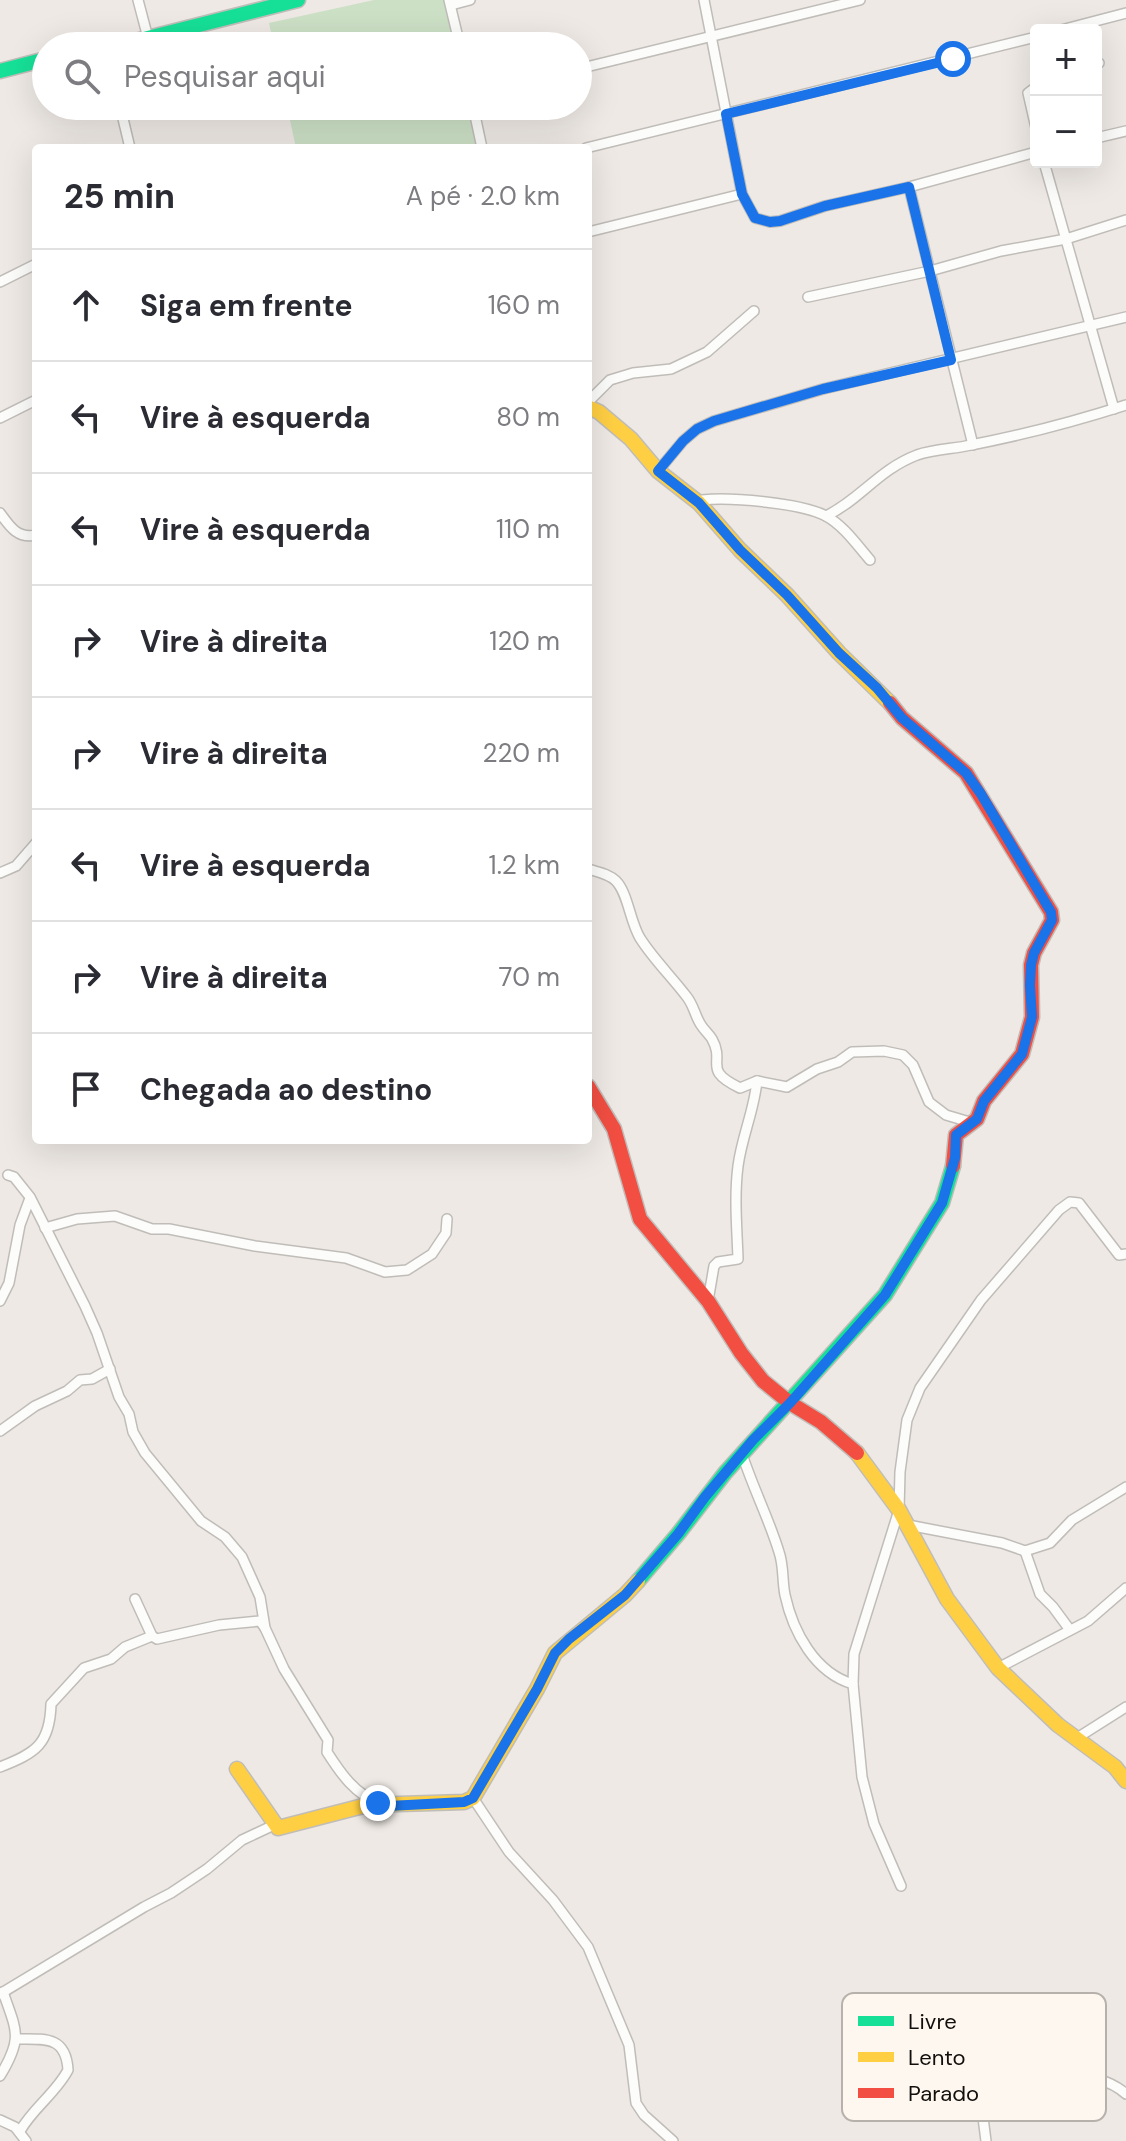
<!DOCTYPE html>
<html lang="pt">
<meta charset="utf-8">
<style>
:root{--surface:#fff;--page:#f7f7f7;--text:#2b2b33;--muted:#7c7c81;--line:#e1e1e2}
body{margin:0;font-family:"DM Sans",sans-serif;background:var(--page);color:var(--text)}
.controls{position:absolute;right:24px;top:24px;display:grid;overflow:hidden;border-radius:8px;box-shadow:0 8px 32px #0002}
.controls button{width:72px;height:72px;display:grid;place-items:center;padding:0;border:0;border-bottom:2px solid var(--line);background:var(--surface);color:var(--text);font:40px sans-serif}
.stop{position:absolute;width:24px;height:24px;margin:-18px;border:6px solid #1a73e8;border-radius:50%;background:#fff}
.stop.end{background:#1a73e8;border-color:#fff;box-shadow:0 2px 8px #0008}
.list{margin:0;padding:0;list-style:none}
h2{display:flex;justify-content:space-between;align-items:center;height:104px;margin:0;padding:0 32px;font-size:34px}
h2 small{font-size:26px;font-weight:400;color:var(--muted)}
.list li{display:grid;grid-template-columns:52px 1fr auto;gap:24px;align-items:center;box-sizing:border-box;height:112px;padding:0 32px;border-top:2px solid var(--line)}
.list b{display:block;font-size:30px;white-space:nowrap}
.list em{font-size:26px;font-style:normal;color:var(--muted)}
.icon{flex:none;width:44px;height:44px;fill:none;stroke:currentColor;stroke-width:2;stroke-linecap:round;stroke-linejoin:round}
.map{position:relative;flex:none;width:1126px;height:2141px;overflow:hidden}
.search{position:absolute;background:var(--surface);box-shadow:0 8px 32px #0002;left:32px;top:32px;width:560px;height:88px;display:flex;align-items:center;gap:20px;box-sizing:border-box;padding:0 28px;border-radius:44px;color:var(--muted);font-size:30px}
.panel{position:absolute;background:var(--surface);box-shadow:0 8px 32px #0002;left:32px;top:144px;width:560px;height:1000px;border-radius:8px}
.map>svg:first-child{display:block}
.green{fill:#cce0c6}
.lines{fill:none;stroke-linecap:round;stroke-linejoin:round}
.street-casing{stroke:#c0bdb9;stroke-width:12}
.fast-casing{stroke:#c0bdb9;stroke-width:17}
.slow-casing{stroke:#c0bdb9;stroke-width:17}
.jam-casing{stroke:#c0bdb9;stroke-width:17}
.street{stroke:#fcfcfb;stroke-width:9}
.fast{stroke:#16e098;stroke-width:14}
.slow{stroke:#ffcf43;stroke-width:14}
.jam{stroke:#f24e42;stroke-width:14}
.route{stroke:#1a73e8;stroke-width:10}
.key{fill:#fef7f0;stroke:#b7b1ab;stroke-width:2}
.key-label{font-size:22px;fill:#110e0b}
</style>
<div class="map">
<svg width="1126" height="2141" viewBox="0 0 1126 2141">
<rect width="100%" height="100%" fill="#eee9e4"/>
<g class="green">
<polygon points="374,0 447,0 460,46 274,46 269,23"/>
<polygon points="287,106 473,106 482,148 296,148"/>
</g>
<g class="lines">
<defs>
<g id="street">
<polyline points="138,0 148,38"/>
<polyline points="449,0 460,46"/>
<polyline points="704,0 742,194 755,218 770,222 780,221 825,206 909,187 1036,152"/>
<polyline points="451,5 470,0"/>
<polyline points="1061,30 1126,13"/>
<polyline points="1096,64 1099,63"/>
<polyline points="578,69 860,0"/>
<polyline points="1036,87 1028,93 1036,128"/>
<polyline points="120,106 130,148"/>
<polyline points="473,106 482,148"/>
<polyline points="1096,138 1126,131"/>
<polyline points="586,148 1036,37"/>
<polyline points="1044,162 1114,409"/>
<polyline points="909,187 973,445"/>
<polyline points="588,232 742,194"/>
<polyline points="0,282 36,264"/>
<polyline points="808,297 930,271 1001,251 1066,239 1126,220"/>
<polyline points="588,402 610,380 633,373 671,369 707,352 754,311"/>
<polyline points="0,418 36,400"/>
<polyline points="658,471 683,441 697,429 714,421 823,389 1126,317"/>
<path d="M699 503 702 500C731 497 801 503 826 516 844 526 857 545 870 560"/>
<path d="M0 513C10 527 18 539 36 535"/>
<path d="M826 516C861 499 878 470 917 455 934 449 954 449 971 445 1023 435 1076 421 1126 405"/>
<path d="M588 869C598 872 609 874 616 881 628 893 630 922 640 938 654 960 672 977 687 997 694 1006 695 1016 701 1025 704 1030 709 1034 712 1039 726 1064 701 1069 740 1088L757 1081 787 1087 817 1069 838 1062 852 1052 884 1051 903 1055 913 1065 929 1102 946 1115 973 1123"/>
<polyline points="0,873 16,866 36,843"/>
<path d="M8 1175 14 1177 30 1197 85 1306 97 1333 119 1397 129 1414 133 1432 145 1453 201 1521 225 1537 242 1557 260 1597 265 1628 284 1669 328 1740 327 1752C341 1774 355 1794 379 1803"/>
<polyline points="45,1228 77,1219 115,1216 152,1229 169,1229 255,1246 346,1258 385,1272 407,1270 432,1254 446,1233 447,1219"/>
<polyline points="0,1301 9,1283 20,1225 30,1198"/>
<path d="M708 1301 714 1266 718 1262 738 1259C737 1228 734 1197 738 1166 742 1136 754 1111 757 1081"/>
<polyline points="0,1431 35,1406 67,1391 80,1380 92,1379 110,1369"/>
<path d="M742 1454C753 1488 769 1519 779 1552 784 1566 782 1581 785 1595 793 1632 815 1673 853 1684"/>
<polyline points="908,1525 1002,1543 1025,1551 1050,1543 1072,1520 1126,1487"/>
<polyline points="1025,1551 1040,1594 1053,1607 1070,1630"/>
<polyline points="135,1599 152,1636 157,1639 219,1625 260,1621 265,1628"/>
<polyline points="998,1668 1088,1621 1126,1588"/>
<polyline points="1077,1738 1126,1707"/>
<path d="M0 1767C36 1753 50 1744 51 1704L84 1668 111 1659 125 1647 152 1636"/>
<polyline points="473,1798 509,1852 553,1900 588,1947 629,2045 636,2103 644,2115 673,2141"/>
<polyline points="901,1886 874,1824 862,1777 853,1684 854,1654 899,1510 900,1472 907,1420 920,1388 981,1300 1059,1210 1070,1202 1079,1203 1119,1255 1126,1254"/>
<polyline points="0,1994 144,1907 171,1893 207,1869 242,1840 274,1825"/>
<polyline points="955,2005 973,2039 986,2141"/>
<path d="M17 2039C45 2039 66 2036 68 2070 56 2093 33 2108 20 2131"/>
<path d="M975 2046C998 2058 1022 2065 1048 2070 1074 2075 1105 2075 1126 2094"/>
<path d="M0 2076C23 2038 17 2032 3 1992"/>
<polyline points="0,2120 15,2127 26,2141"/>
</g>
<g id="fast">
<polyline points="116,46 298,0"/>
<polyline points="0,71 46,59"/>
<polyline points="638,1581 678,1534 725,1473 885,1295 942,1203 953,1166"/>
</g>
<g id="slow">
<polyline points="588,407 599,412 631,439 658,471 699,503 740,550 787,595 839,653 890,703"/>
<polyline points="857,1453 899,1510 947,1599 998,1668 1058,1725 1115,1767 1126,1781"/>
<polyline points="237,1769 278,1828 367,1805 464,1802 473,1798 537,1689 555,1653 625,1595 638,1581"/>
</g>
<g id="jam">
<polyline points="890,703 902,718 966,773 1051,912 1052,920 1034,953 1031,965 1032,1017 1022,1054 984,1101 977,1119 956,1135 953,1166"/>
<polyline points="588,1086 614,1129 640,1219 708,1301 741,1353 763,1381 790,1403 821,1422 857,1453"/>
</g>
</defs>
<use href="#street" class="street-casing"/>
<use href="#fast" class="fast-casing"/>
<use href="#slow" class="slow-casing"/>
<use href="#jam" class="jam-casing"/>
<use href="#street" class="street"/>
<use href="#fast" class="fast"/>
<use href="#slow" class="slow"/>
<use href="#jam" class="jam"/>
</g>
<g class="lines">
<polyline class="route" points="378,1803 389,1806 464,1802 473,1798 537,1689 555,1653 569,1639 625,1595 678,1534 705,1497 753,1440 790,1403 885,1295 942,1203 955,1158 956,1135 977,1119 984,1101 1022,1054 1032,1017 1030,985 1031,965 1034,953 1052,920 1051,912 981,794 966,773 902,718 877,688 839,653 787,595 740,550 699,503 658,471 683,441 697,429 714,421 823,389 951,360 909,187 825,206 780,221 770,222 755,218 742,194 726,114 953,59"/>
</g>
<rect x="842" y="1993" width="264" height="128" rx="12" class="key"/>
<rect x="858" y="2016" width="36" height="10" fill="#16e098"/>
<rect x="858" y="2052" width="36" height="10" fill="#ffcf43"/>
<rect x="858" y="2088" width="36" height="10" fill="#f24e42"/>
<g class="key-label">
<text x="908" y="2029">Livre</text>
<text x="908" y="2065">Lento</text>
<text x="908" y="2101">Parado</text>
</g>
</svg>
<div class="controls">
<button>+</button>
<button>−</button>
</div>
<div class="stop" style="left:953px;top:59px"></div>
<div class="stop end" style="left:378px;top:1803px"></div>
<div class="search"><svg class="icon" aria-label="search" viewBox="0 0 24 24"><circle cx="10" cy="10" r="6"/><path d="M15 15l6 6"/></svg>Pesquisar aqui</div>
<section class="panel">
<h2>25 min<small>A pé · 2.0 km</small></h2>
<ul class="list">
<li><svg class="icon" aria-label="ahead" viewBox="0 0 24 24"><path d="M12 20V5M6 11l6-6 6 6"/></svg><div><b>Siga em frente</b></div><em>160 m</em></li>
<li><svg class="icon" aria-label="left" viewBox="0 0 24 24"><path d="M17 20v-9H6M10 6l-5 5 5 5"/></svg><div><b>Vire à esquerda</b></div><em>80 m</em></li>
<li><svg class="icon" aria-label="left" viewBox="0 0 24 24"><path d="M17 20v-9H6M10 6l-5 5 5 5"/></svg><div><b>Vire à esquerda</b></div><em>110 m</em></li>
<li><svg class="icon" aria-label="right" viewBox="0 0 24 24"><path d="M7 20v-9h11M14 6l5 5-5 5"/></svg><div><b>Vire à direita</b></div><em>120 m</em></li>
<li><svg class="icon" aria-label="right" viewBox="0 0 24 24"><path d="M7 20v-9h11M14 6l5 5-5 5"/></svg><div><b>Vire à direita</b></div><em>220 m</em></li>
<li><svg class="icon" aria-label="left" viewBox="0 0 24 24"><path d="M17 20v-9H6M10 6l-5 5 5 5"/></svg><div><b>Vire à esquerda</b></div><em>1.2 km</em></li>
<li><svg class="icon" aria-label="right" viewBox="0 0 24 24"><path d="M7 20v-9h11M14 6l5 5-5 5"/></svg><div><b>Vire à direita</b></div><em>70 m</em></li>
<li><svg class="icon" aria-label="arrive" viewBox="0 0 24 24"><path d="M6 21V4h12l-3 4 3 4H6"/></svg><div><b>Chegada ao destino</b></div></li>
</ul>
</section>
</div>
